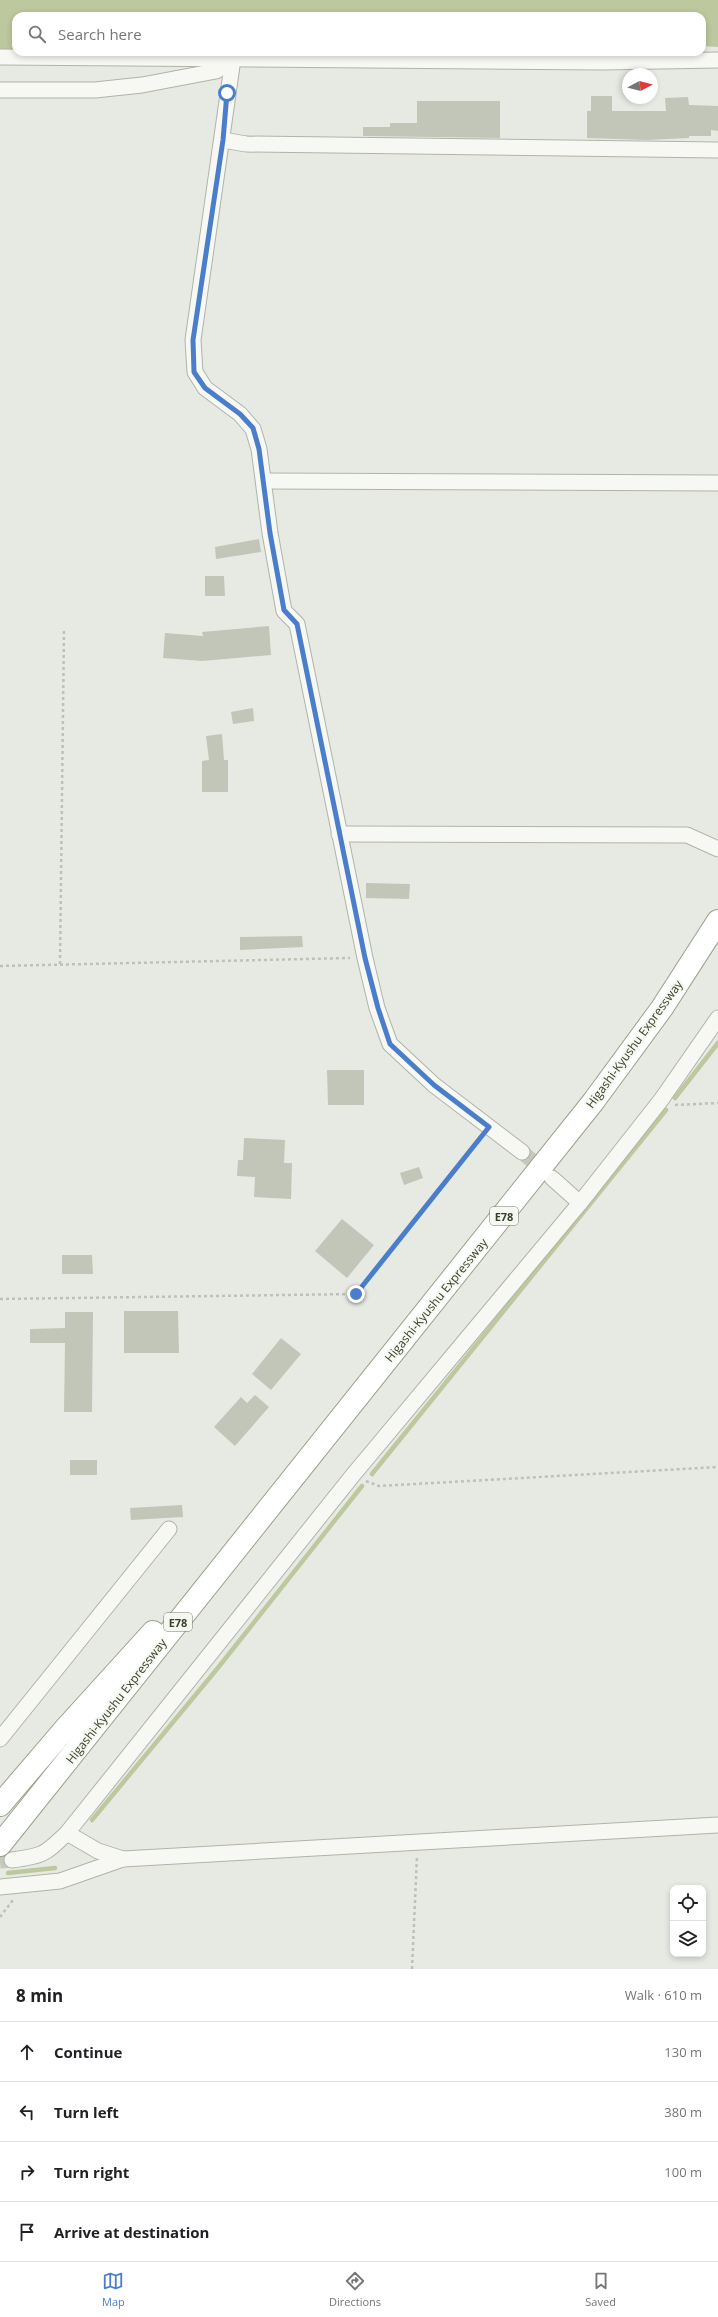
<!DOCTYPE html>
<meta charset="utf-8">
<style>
:root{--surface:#fff;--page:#f2f2f2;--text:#202124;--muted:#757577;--line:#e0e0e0;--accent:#4b7eca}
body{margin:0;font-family:"Open Sans",sans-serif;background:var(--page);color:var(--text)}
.controls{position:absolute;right:12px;bottom:12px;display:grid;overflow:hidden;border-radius:8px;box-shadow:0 2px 6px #0003}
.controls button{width:36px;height:36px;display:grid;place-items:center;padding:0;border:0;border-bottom:1px solid var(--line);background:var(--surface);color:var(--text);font:20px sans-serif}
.compass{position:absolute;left:622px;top:68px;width:36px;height:36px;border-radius:50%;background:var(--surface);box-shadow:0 2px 6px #0003;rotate:83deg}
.stop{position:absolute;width:12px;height:12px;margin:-9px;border:3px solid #4b7eca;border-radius:50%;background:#fff}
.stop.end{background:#4b7eca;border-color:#fff;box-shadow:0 1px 4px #0008}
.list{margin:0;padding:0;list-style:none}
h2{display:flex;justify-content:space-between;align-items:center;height:52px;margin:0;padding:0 16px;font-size:17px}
h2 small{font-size:13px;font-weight:400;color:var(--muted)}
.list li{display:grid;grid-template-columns:26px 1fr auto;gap:12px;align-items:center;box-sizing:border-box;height:60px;padding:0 16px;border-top:1px solid var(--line)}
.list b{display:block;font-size:15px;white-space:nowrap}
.list em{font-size:13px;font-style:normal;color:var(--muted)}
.icon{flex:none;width:22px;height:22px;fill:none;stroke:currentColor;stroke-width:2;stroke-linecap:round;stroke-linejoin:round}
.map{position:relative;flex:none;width:718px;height:1969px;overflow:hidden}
.search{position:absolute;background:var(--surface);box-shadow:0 2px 6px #0003;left:12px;right:12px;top:12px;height:44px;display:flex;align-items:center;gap:10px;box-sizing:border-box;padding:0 14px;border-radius:12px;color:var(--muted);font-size:15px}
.sheet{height:292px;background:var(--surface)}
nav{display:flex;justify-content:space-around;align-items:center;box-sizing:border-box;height:56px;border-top:1px solid var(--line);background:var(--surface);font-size:11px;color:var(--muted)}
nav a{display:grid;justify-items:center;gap:2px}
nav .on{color:var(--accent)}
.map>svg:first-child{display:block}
.water{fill:#bdc89e}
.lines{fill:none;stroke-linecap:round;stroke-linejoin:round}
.stream{stroke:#bdc89e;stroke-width:4.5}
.building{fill:#c1c6b9}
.minor-tunnel{stroke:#c4c8bd;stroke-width:15;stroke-dasharray:15 8;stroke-linecap:butt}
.minor-casing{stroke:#afb4a7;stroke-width:17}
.highway-casing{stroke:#98a089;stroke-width:24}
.path{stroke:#bec1b7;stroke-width:2.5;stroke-dasharray:3 3;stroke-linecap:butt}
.minor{stroke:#f7f8f4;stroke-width:15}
.highway{stroke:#fff;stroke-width:22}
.route{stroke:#4b7eca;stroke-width:5}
.labels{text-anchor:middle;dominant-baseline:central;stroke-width:4;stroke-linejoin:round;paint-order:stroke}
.shield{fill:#f5f7f1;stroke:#717866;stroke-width:1}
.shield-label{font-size:11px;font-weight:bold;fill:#38412a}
.street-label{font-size:12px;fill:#38412a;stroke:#f5f7f1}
</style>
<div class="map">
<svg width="718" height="1969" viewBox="0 0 718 1969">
<rect width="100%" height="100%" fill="#e7eae2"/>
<polygon class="water" points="0,0 718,0 718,47 702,46 702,16 16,16 16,52 0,54"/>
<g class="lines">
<g class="stream">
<polyline points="675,1098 718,1043"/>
<polyline points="372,1474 666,1110"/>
<polyline points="92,1820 217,1669 362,1486"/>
<polyline points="8,1873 55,1868"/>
</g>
</g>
<g class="building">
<polygon points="591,96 612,96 612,111 666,111 665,98 688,97 689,105 718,106 718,131 711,130 711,136 689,136 689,138 647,140 587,138 587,111 591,111"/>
<polygon points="417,101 500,101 500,138 363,136 363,127 390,127 390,123 417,123"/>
<polygon points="259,539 261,552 216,559 215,547"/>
<polygon points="205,576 224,576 225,596 205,596"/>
<polygon points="269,626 271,655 202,661 163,658 165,633 203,636 202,632"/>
<polygon points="253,708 254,721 233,724 231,712"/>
<polygon points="222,734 224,760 228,760 228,792 202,792 202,761 209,760 206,736"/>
<polygon points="366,883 410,884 409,899 366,898"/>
<polygon points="302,936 303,947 240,950 240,937"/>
<polygon points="327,1070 364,1070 364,1105 328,1105"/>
<polygon points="244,1138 285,1140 284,1163 292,1163 291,1199 254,1197 255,1177 237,1176 238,1160 243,1160"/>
<polygon points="419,1167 423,1178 404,1185 400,1173"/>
<polygon points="342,1219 374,1245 347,1278 315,1251"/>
<polygon points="62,1255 92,1255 93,1274 62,1274"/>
<polygon points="124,1311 178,1311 179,1353 124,1353"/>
<polygon points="65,1312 93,1312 92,1412 64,1412 65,1343 30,1343 30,1329 65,1328"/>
<polygon points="281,1338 301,1354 271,1390 252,1374"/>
<polygon points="255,1395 269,1407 235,1446 214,1427 241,1397 247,1403"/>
<rect x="70" y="1460" width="27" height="15"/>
<polygon points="182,1505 183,1517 131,1520 130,1508"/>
</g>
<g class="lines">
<g class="minor-tunnel">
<polyline points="522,1152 547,1174"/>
<polyline points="0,1861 12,1860"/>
</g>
<defs>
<g id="minor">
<polyline points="0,57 603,62 718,60"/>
<polyline points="233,59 193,340 195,372 205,388 240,414 253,429 259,449 270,533 284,611 297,624 365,958 377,1008 390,1044 434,1085 522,1152"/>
<polyline points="0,90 95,90 142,85 216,71 233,59"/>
<polyline points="223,140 246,144 718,150"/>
<polyline points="264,481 718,483"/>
<polyline points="339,834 687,835 718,849"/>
<polyline points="552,1178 580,1203"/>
<polyline points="0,1739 169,1529"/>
<polyline points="67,1833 98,1851 123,1859"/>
<path d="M12 1860C43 1856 44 1855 67 1833L353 1475 580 1203 661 1100 718 1018"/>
<polyline points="0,1887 60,1881 123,1859 718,1825"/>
</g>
<g id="highway">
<polyline points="0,1805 65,1729 153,1632"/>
<polyline points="0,1845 593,1102 662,1008 718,921"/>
</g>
</defs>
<use href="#minor" class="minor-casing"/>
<use href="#highway" class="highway-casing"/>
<g class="path">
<polyline points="60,964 64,629"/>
<polyline points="0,966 350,958"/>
<polyline points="675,1105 718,1103"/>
<polyline points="0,1299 356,1294 480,1138"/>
<polyline points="366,1481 379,1486 718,1467"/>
<polyline points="0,1917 13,1900"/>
<polyline points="412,1969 417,1856"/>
</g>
<use href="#minor" class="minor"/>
<use href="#highway" class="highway"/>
</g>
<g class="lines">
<polyline class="route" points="227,93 223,140 193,340 194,372 205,388 240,414 253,428 259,449 270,533 284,610 297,624 365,958 378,1008 390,1044 434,1085 489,1127 356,1294"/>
</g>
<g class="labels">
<g class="shield">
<rect x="490" y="1207" width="28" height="18" rx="3"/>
<rect x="164" y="1613" width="28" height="18" rx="3"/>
</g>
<g class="shield-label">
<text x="504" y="1216">E78</text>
<text x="178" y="1622">E78</text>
</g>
<g class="street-label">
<text transform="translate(634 1044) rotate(-54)">Higashi-Kyushu Expressway</text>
<text transform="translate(436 1300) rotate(-51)">Higashi-Kyushu Expressway</text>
<text transform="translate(116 1701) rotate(-52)">Higashi-Kyushu Expressway</text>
</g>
</g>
</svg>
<div class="controls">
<button><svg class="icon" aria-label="locate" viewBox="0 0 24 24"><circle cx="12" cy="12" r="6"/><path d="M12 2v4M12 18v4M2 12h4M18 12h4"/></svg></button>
<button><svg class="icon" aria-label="layers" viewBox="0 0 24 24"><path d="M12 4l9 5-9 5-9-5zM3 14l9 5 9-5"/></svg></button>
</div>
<svg class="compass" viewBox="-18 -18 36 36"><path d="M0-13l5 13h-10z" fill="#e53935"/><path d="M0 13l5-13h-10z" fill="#757577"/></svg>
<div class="stop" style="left:227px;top:93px"></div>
<div class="stop end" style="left:356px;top:1294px"></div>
<div class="search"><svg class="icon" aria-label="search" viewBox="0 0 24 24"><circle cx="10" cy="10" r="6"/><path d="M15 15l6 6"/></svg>Search here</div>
</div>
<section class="sheet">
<h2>8 min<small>Walk · 610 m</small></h2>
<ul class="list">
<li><svg class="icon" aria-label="ahead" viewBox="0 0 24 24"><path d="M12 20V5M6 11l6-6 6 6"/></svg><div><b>Continue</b></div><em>130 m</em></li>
<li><svg class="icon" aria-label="left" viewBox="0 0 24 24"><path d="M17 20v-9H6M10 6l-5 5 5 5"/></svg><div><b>Turn left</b></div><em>380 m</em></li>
<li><svg class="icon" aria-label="right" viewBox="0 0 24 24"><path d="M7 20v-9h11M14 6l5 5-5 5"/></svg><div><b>Turn right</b></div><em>100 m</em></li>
<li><svg class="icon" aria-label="arrive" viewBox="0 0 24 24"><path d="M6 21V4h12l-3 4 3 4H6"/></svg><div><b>Arrive at destination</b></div></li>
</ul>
</section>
<nav>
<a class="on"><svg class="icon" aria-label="map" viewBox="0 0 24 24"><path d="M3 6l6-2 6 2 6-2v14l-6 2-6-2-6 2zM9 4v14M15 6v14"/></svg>Map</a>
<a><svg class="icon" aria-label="directions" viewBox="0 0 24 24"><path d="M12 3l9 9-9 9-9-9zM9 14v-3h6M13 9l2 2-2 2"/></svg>Directions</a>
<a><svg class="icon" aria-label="saved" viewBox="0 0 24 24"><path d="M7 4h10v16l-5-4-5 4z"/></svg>Saved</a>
</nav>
